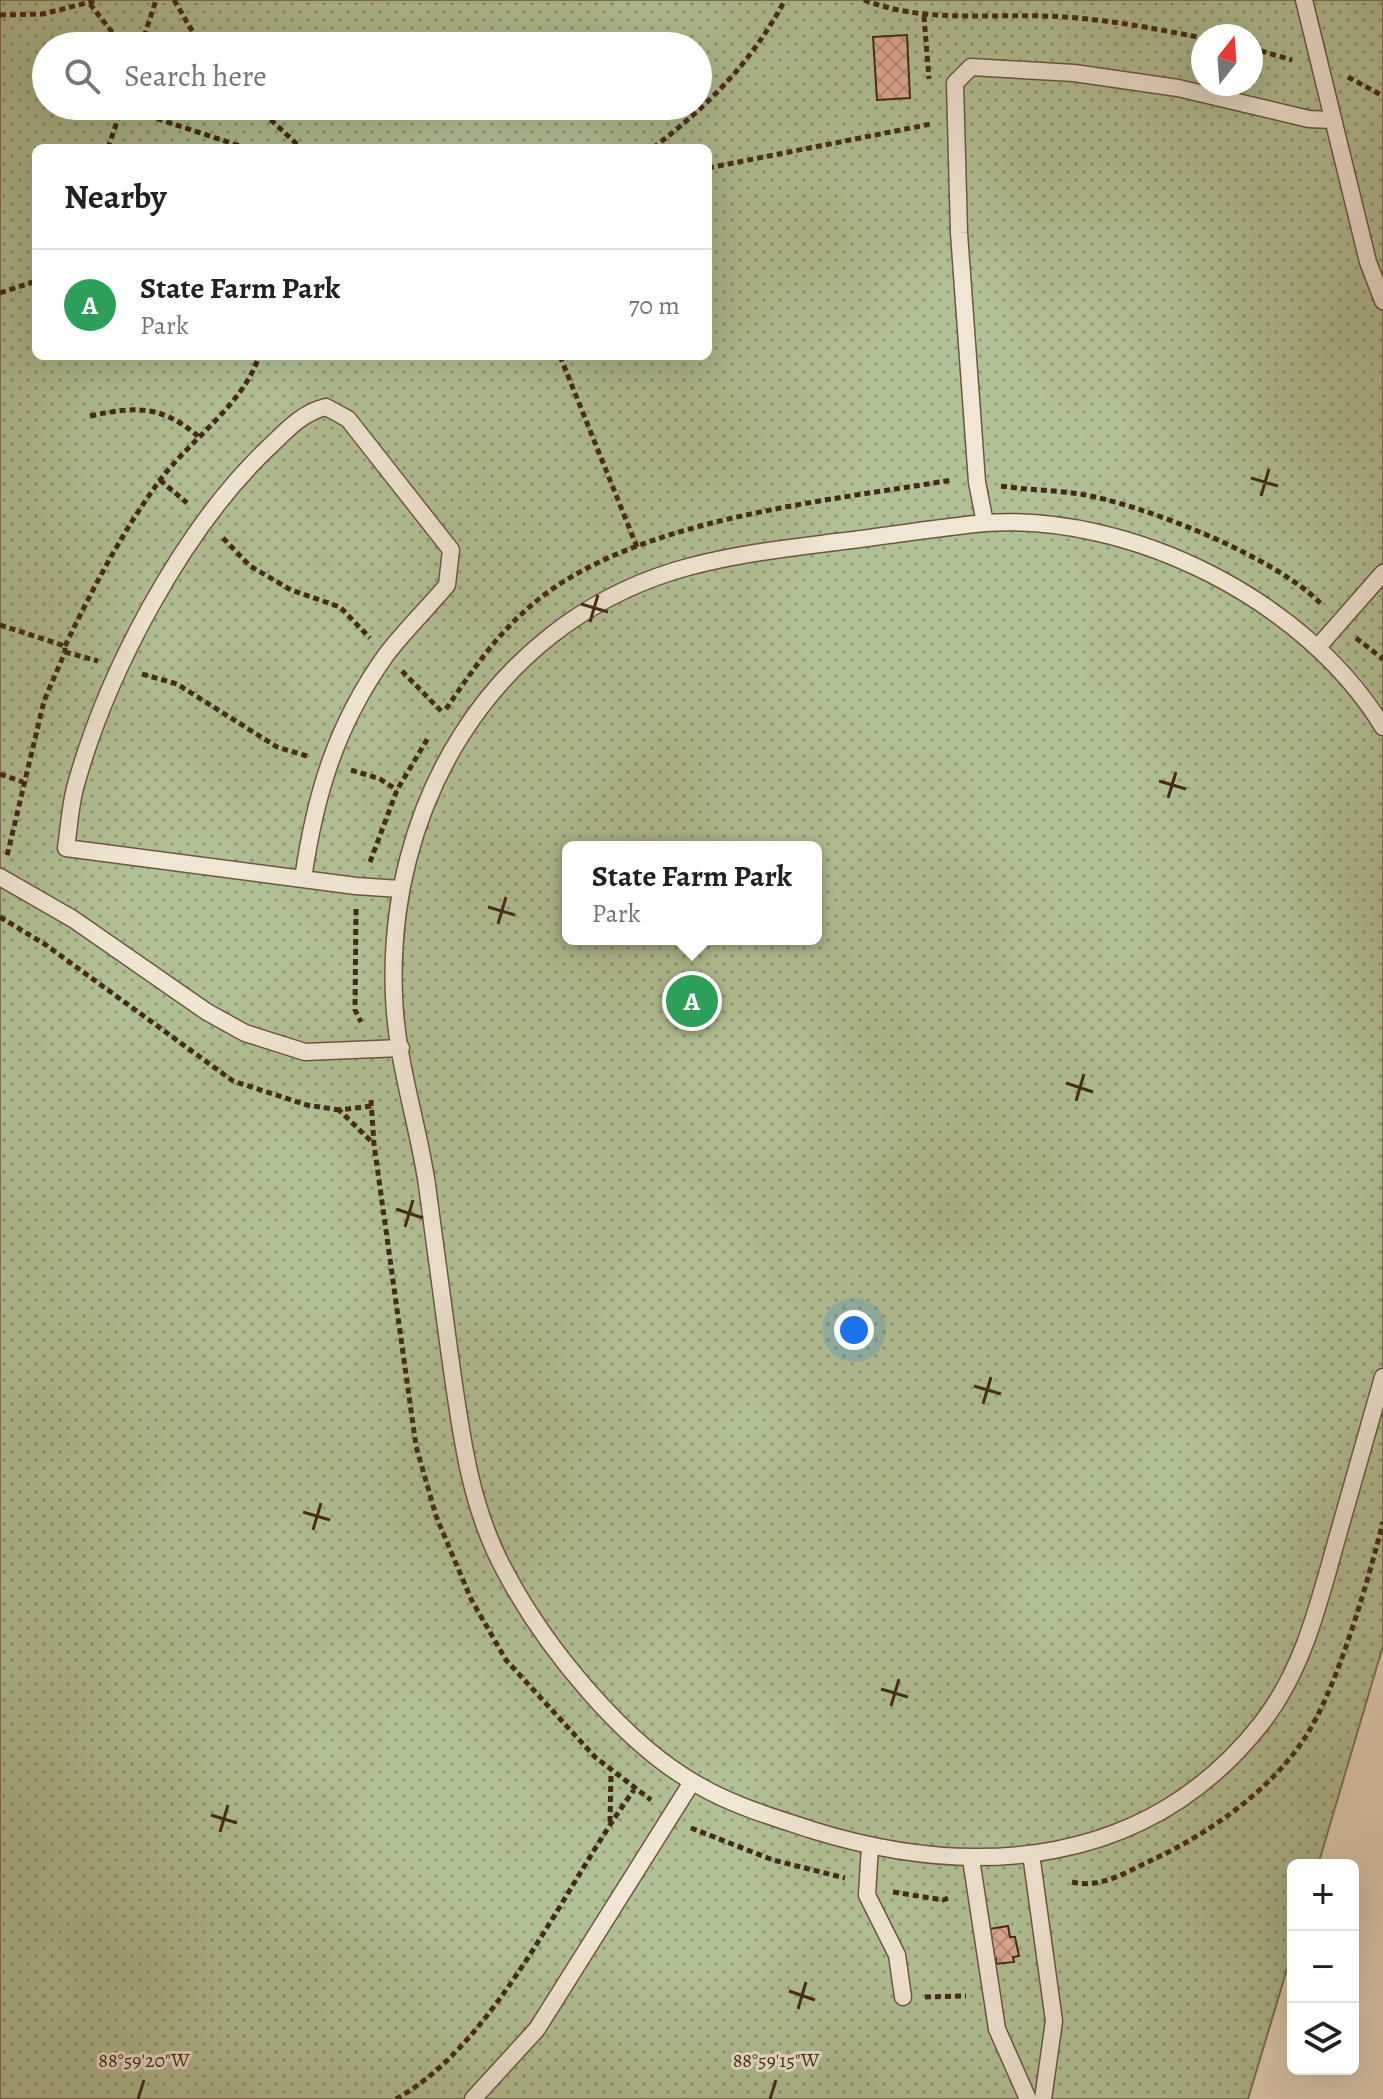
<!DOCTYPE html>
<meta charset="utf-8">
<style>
:root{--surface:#fff;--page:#f6f6f6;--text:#202124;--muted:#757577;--line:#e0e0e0;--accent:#8f2418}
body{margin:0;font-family:Alegreya,serif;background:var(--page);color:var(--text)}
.controls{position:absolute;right:24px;bottom:24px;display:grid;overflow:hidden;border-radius:12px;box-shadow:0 8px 32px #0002}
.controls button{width:72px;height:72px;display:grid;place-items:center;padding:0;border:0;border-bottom:2px solid var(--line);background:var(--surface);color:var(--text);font:40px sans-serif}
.compass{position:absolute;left:1191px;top:24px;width:72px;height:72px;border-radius:50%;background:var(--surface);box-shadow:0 8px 32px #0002;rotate:17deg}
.you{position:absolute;left:854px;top:1330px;width:28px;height:28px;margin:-20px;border:6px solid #fff;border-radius:50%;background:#1a73e8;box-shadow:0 0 0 12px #1a73e833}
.badge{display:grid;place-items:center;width:52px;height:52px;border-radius:50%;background:var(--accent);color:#fff;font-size:26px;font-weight:700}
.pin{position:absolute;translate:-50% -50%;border:4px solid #fff;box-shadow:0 2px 8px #0006}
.popup{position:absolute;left:562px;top:841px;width:260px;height:104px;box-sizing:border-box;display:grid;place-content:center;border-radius:12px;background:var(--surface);filter:drop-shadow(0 2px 6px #0005);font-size:26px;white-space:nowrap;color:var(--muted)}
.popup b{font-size:30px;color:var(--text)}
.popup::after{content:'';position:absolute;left:50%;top:100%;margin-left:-16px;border:16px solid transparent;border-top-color:var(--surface)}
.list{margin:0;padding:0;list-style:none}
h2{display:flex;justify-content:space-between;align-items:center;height:104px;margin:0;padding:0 32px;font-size:34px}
h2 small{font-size:26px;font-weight:400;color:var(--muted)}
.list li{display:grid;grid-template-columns:52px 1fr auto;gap:24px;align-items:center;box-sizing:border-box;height:112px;padding:0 32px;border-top:2px solid var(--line)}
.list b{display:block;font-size:30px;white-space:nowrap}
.list p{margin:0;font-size:26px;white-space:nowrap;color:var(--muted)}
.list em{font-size:26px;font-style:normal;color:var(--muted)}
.icon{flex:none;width:44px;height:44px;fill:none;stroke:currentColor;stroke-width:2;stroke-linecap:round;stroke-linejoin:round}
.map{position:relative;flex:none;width:1383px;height:2099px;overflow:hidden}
.search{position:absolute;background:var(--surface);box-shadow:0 8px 32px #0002;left:32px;top:32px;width:680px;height:88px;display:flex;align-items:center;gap:20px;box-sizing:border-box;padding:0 28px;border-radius:44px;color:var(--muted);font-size:30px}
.panel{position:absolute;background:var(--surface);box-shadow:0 8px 32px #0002;left:32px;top:144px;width:680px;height:216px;border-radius:12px}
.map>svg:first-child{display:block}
.park{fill:url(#park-dots);stroke:#7a7556;stroke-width:2;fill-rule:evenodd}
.building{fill:url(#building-cross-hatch);stroke:#412a17;stroke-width:2}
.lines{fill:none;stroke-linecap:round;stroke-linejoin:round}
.lane-casing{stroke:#6b5641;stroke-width:19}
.path{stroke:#412a17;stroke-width:5;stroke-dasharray:6 4;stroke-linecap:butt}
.lane{stroke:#f1e6d5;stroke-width:16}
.ticks{fill:none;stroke:#412a17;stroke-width:3}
.ticks-label{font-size:20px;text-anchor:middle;fill:#412a17;stroke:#f1e6d5;stroke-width:6;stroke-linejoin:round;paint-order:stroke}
</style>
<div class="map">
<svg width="1383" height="2099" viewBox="0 0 1383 2099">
<defs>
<pattern id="park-dots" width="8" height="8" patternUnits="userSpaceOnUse" patternTransform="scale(2)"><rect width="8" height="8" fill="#b2c095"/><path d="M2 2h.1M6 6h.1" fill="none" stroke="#929c79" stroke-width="1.8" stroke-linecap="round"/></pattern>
<pattern id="building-cross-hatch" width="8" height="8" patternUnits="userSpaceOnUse" patternTransform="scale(2)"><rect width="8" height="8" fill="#e0aa94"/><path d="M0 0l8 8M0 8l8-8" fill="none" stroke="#b78b78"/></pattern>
</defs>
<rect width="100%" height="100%" fill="#e9d8bf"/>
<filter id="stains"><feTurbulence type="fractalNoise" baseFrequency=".0025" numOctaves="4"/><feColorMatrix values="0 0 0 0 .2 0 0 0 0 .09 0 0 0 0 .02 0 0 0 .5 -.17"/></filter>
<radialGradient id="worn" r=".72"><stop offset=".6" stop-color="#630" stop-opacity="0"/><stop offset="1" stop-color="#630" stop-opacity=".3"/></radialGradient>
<path class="park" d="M0 0H1383V1646L1318 1865H1293V1949L1248 2099H0ZM1203 36H1251V84H1203ZM46 46H698V106H46ZM36 148H708V356H36ZM568 847H816V939H568Z"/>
<g class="building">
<polygon points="907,35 910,98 877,100 873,37"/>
<polygon points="1008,1926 1010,1937 1015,1937 1019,1956 1013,1957 1014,1962 996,1964 996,1959 990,1960 989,1929"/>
</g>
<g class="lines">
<defs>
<g id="lane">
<polyline points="1304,0 1368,262 1383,301"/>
<polyline points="985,523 977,482 959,233 955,83 971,67 1074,73 1178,88 1309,119 1332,120"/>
<polyline points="1318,647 1383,573"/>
<path d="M1383 727C1306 601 1133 513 985 523 935 528 886 536 836 542 781 549 726 555 674 571 489 629 386 808 394 996 396 1060 418 1123 427 1185 434 1240 442 1294 449 1349 460 1425 468 1505 506 1573 545 1647 624 1744 698 1785 734 1806 773 1817 812 1830 977 1881 1148 1867 1261 1724 1304 1669 1319 1602 1338 1535 1353 1483 1368 1430 1383 1377"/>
<polyline points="0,877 73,919 207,1012 245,1033 305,1052 401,1048"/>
<path d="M303 879C315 795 336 725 386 655 404 631 427 609 447 585L451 550 348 419 326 407C301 413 286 431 268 448 182 530 106 674 75 788 70 807 69 828 66 848L356 886 400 889"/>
<polyline points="870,1846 867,1895 897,1955 903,1997"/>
<polyline points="1031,1854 1054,2021 1043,2099"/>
<polyline points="971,1859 997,2029 1028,2099"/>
<polyline points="473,2099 537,2029 692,1782"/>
</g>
</defs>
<use href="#lane" class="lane-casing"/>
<g class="path">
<polyline points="174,0 201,46"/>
<path d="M864 0C929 25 996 12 1064 17 1111 20 1157 29 1203 38"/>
<polyline points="90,4 123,46"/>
<polyline points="0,15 43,14 98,0"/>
<polyline points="924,16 929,79"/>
<polyline points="141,46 156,0"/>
<polyline points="1251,48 1292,60"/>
<polyline points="1348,77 1383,96"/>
<polyline points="256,106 301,148"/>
<polyline points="108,148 122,107 246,148"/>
<path d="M653 148C710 104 751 63 785 0"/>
<polyline points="708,168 931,124"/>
<polyline points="0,293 36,281"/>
<polyline points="560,356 637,547"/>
<path d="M90 416C136 406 161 405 198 436"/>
<polyline points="160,480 187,503"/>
<path d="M1001 486C1027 490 1054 490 1080 494 1145 505 1279 558 1323 606"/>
<polyline points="223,538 250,566 291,590 340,607 370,638"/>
<polyline points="0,625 65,646 65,652 44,701 7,856"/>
<polyline points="1356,638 1383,659"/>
<path d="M65 646C93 588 122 532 160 480 191 439 243 405 259 356"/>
<polyline points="65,652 98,661"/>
<polyline points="402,671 443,713"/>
<polyline points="142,674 177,684 277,747 307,756"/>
<path d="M446 709C470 674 494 638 526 610 625 519 823 502 952 480"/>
<polyline points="351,770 380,779 397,790"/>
<polyline points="0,774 23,782"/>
<polyline points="370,862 397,790 428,738"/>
<polyline points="356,909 355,1010 361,1022"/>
<polyline points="0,917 46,945 233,1081 307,1105 339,1110"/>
<polyline points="371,1100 374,1144 416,1446 436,1516 471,1599 506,1660 595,1757 651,1800"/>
<polyline points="371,1106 339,1110 374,1144"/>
<polyline points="610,1822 611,1772"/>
<polyline points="691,1828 773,1860 845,1878"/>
<path d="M1072 1882C1100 1889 1127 1872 1152 1860 1208 1834 1270 1791 1304 1739 1337 1690 1368 1581 1383 1522"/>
<polyline points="893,1892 943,1900 951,1897"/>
<polyline points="925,1997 966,1996"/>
<path d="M396 2099C498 2043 566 1882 634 1790"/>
</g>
<use href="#lane" class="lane"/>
</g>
<path class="ticks" d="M1251 478 1278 486M1261 496 1269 469M581 604 608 612M590 622 598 595M1159 781 1186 789M1168 798 1176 772M488 907 515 915M498 924 506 897M1066 1083 1093 1092M1076 1101 1084 1074M396 1209 423 1218M405 1227 413 1200M974 1386 1001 1394M983 1404 991 1377M303 1512 330 1520M313 1530 321 1503M881 1689 908 1697M891 1706 899 1679M211 1815 237 1823M220 1832 228 1805M789 1991 815 2000M798 2009 806 1982M138 2099 144 2080M770 2099 776 2080"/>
<g class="ticks-label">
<text x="144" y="2067">88°59'20"W</text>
<text x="776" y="2067">88°59'15"W</text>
</g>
<rect width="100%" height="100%" filter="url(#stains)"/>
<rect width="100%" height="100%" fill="url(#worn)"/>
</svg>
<div class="controls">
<button>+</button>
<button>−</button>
<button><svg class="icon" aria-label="layers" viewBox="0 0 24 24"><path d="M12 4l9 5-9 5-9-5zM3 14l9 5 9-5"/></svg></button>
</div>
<svg class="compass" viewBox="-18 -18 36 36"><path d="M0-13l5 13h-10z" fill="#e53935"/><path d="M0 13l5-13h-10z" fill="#757577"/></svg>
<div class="you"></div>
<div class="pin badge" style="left:692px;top:1001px;background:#2e9e5b">A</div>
<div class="popup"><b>State Farm Park</b>Park</div>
<div class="search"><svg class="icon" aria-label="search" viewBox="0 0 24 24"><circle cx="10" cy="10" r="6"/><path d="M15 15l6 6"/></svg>Search here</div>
<section class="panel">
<h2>Nearby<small></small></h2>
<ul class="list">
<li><span class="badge" style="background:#2e9e5b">A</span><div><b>State Farm Park</b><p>Park</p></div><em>70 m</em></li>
</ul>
</section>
</div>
